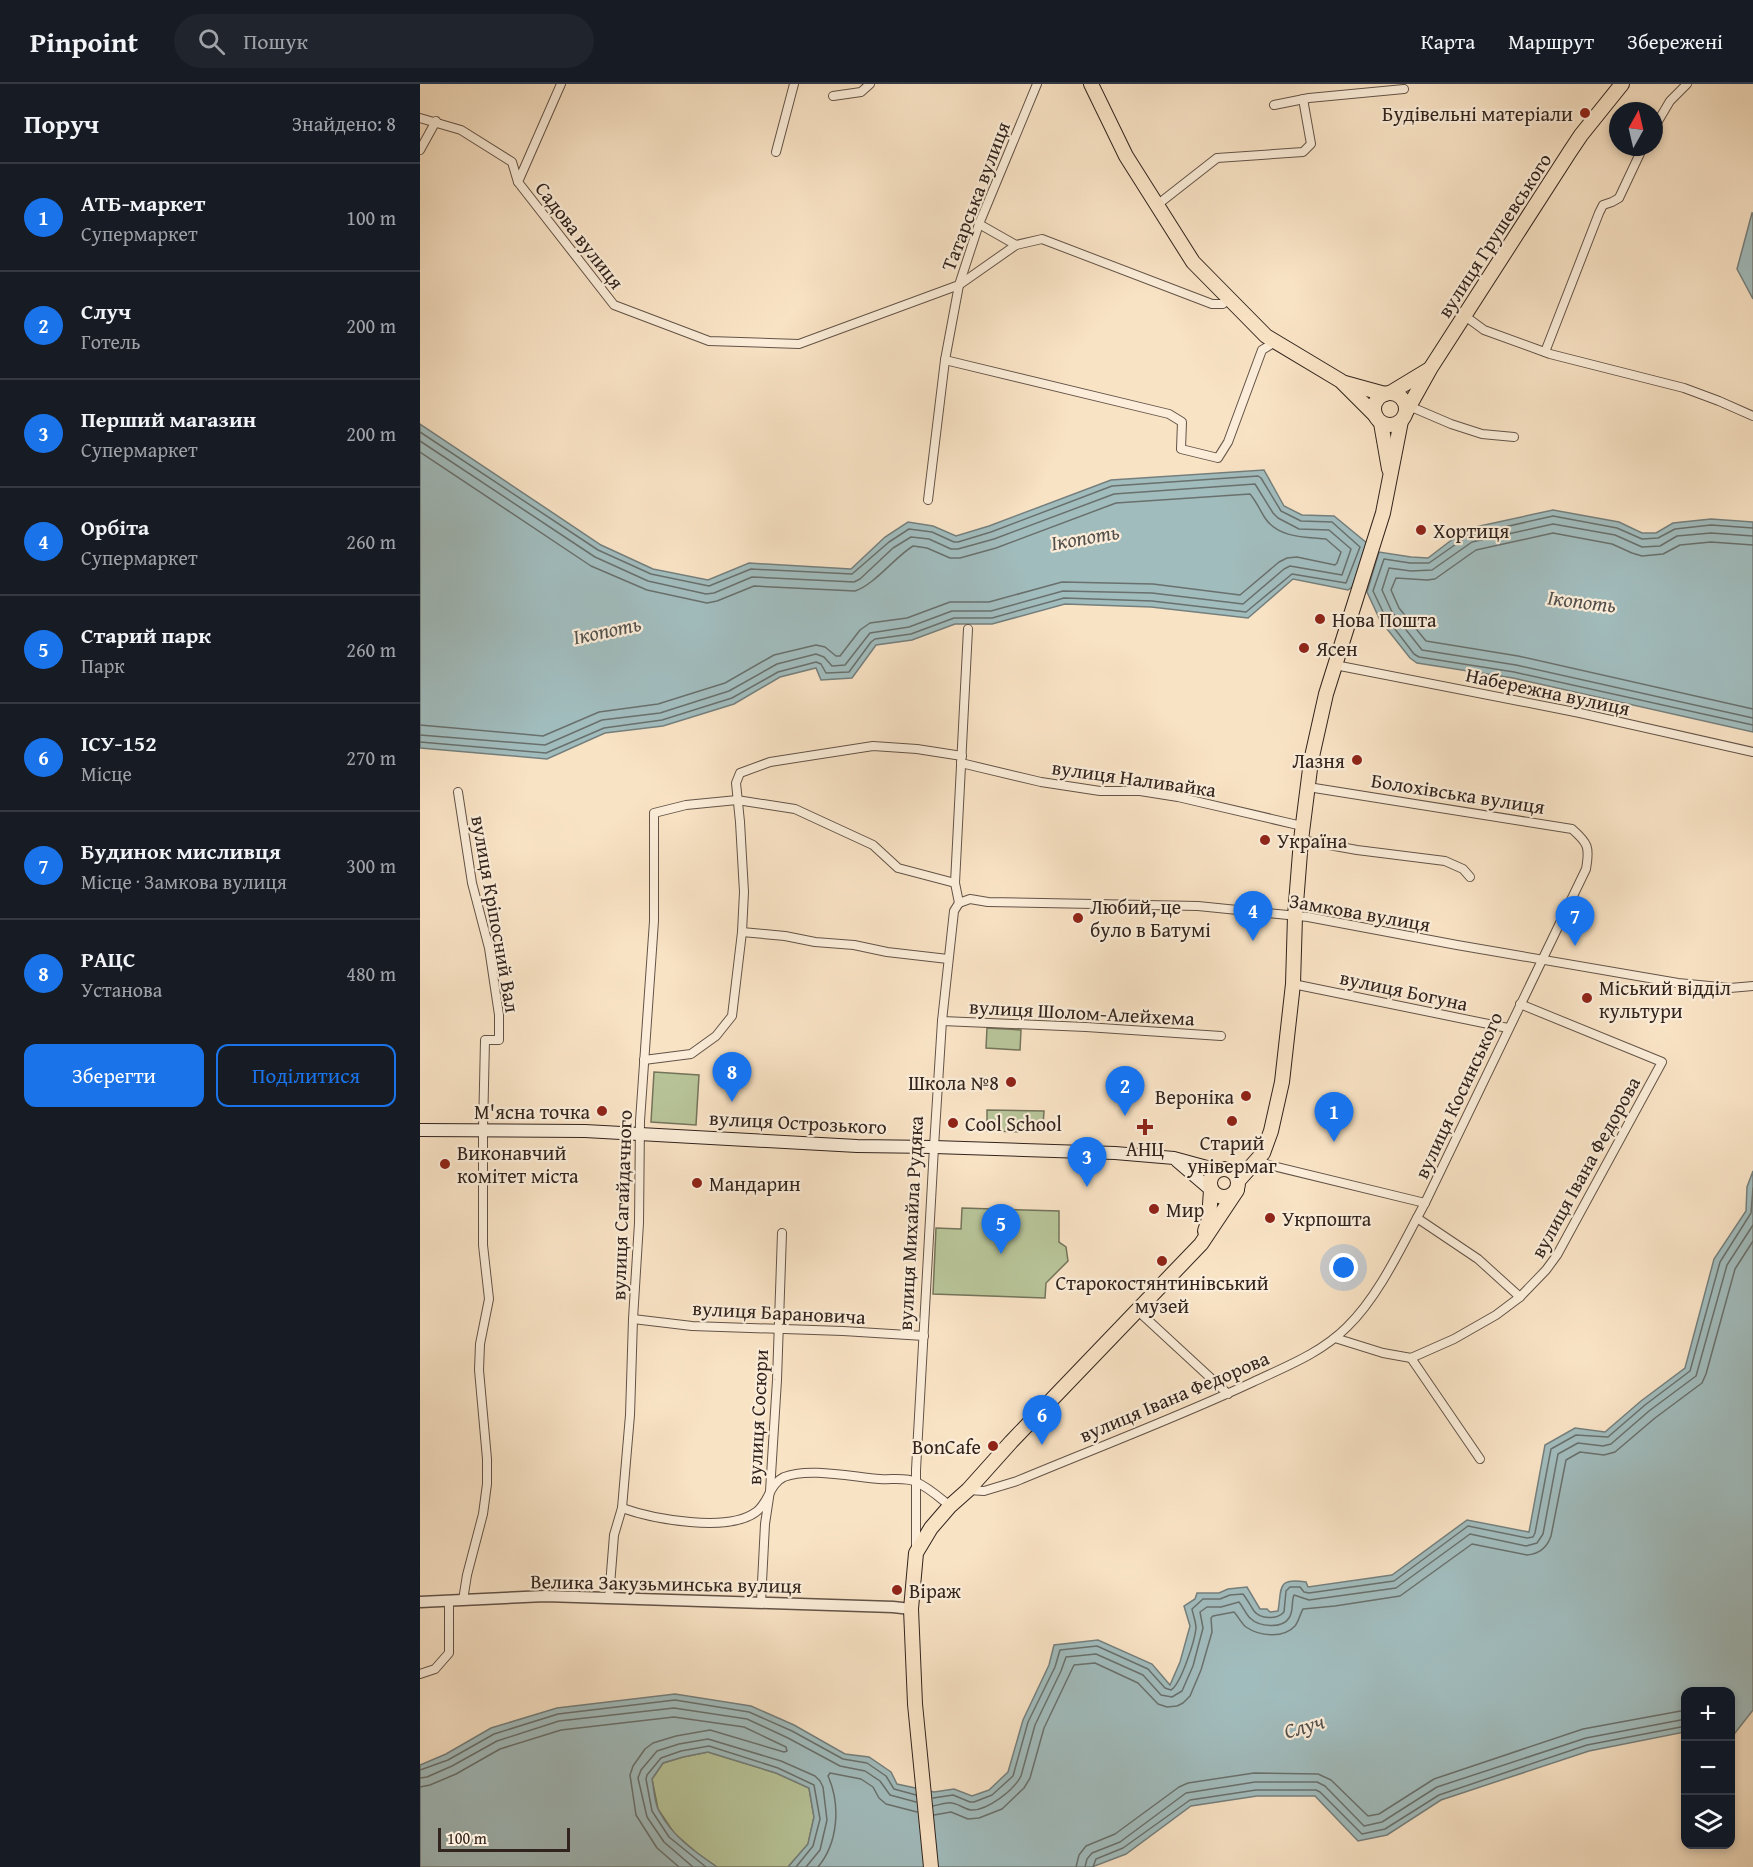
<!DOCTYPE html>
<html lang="uk">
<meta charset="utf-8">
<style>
:root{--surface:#171b24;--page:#20242c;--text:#f1f3f6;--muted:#9ea1a6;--line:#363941;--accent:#1a73e8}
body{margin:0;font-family:"Gentium Book Plus",serif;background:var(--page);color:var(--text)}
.controls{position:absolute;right:18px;bottom:18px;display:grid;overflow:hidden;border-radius:12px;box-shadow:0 3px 9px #0003}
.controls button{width:54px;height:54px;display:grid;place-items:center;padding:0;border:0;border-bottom:2px solid var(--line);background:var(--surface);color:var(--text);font:30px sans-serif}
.compass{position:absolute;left:1189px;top:18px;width:54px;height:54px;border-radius:50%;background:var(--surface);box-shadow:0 3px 9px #0003;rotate:8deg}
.scale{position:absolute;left:18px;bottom:15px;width:132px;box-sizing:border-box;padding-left:6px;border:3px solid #31231d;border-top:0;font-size:16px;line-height:21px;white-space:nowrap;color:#31231d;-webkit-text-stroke:4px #fbedd9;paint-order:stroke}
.you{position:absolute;left:924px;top:1184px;width:21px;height:21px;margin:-15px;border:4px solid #fff;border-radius:50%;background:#1a73e8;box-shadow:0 0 0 9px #1a73e833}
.badge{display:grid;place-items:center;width:39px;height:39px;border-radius:50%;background:var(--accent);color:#fff;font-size:20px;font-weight:700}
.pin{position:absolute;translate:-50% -50px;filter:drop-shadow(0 2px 3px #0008)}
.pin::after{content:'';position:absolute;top:32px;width:21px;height:18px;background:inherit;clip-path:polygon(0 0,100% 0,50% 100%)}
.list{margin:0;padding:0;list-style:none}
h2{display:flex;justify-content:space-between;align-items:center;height:78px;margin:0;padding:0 24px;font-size:26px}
h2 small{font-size:20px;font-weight:400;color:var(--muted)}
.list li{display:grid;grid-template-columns:39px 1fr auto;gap:18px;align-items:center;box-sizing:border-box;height:108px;padding:0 24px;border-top:2px solid var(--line)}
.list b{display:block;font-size:22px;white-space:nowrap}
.list p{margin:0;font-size:20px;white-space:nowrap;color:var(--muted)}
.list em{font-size:20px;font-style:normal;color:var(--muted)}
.actions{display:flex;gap:12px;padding:18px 24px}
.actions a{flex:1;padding:14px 0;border:2px solid var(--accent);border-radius:12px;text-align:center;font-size:21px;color:var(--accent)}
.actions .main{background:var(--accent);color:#fff}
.icon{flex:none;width:33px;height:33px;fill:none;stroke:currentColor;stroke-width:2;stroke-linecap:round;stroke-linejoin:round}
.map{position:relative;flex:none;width:1333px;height:1783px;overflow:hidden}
header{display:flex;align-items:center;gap:36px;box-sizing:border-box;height:84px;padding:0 30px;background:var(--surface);border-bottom:2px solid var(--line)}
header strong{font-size:28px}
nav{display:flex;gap:33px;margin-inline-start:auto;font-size:21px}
.search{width:420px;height:54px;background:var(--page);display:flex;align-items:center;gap:15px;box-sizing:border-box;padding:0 21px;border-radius:33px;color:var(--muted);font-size:22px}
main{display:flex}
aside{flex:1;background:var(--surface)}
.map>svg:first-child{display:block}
.green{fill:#b8c599;stroke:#74745b;stroke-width:1.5}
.water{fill:#a1bcbd;stroke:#747f7d;stroke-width:1.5}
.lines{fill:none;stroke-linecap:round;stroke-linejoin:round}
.shore{stroke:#69706d;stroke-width:1.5}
.minor-casing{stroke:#635347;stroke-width:10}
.tertiary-casing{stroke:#635347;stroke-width:13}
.secondary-casing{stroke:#31231d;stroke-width:14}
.primary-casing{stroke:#31231d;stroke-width:16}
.minor{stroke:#fbedd9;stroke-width:8}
.tertiary{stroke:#fbedd9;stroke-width:10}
.secondary{stroke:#fbedd9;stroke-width:12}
.primary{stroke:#f9e3c5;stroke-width:14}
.poi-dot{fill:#8f2418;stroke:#fbedd9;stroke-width:2}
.labels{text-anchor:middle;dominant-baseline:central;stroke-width:4.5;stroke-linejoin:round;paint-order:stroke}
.poi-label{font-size:20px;fill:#31231d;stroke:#fbedd9;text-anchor:start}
.street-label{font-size:20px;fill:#31231d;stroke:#fbedd9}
.water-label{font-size:21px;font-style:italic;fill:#53514d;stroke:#fbedd9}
</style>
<header>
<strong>Pinpoint</strong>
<div class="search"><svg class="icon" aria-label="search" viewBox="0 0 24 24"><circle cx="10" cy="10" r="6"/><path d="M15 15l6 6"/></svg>Пошук</div>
<nav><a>Карта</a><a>Маршрут</a><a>Збережені</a></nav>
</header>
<main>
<aside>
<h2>Поруч<small>Знайдено: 8</small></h2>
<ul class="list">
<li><span class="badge">1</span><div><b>АТБ-маркет</b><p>Супермаркет</p></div><em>100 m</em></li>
<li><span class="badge">2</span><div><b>Случ</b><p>Готель</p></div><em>200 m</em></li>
<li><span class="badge">3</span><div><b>Перший магазин</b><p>Супермаркет</p></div><em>200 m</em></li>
<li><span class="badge">4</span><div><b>Орбіта</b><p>Супермаркет</p></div><em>260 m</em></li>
<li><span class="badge">5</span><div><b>Старий парк</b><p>Парк</p></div><em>260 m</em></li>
<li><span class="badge">6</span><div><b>ІСУ-152</b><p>Місце</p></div><em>270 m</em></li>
<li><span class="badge">7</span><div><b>Будинок мисливця</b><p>Місце · Замкова вулиця</p></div><em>300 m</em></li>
<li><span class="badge">8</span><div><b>РАЦС</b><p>Установа</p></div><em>480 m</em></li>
</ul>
<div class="actions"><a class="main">Зберегти</a><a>Поділитися</a></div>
</aside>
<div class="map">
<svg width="1333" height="1783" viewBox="0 0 1333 1783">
<rect width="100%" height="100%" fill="#f9e3c5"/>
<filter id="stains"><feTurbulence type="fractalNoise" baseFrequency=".00333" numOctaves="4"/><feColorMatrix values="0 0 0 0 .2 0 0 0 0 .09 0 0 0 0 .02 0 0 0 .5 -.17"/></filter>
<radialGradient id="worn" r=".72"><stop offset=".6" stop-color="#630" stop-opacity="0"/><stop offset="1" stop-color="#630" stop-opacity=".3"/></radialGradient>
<g class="green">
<polygon points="567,944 601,946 600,966 566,964"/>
<polygon points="234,988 279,991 276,1041 231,1038"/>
<polygon points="567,1026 624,1027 623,1042 612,1042 611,1048 567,1047"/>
<polygon points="542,1124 639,1127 639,1158 646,1163 648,1177 626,1199 625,1214 513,1210 516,1144 541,1145"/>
<polygon points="288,1668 356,1689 389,1704 394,1733 388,1760 368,1783 297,1783 277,1769 254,1749 238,1725 232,1695 243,1679 263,1673"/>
</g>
<g class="water">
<polygon points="1332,129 1333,129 1333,215 1317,185"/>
<polygon points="0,340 181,461 233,485 288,496 329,479 431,485 465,453 488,438 513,442 536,452 569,442 691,396 844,386 864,422 882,431 914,432 948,460 932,503 928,506 873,495 828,534 731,523 645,520 572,540 535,540 492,556 456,561 432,594 401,596 396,584 360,593 314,620 243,642 185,649 127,675 0,664"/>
<polygon points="1133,426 1199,438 1222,449 1236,449 1253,439 1291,435 1333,438 1333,648 1093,594 997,579 990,574 960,536 947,508 959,468 991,473 1008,474 1046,445"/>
<path d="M1333 1087V1626L1315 1649H1311L1310 1608H1266L1265 1648 1169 1667 1021 1716 967 1751 938 1757 895 1712H837L771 1722 706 1770 672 1783H368L388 1760 394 1733 389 1704 356 1689 288 1668 263 1673 243 1679 232 1695C234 1705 234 1718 239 1727 252 1752 275 1768 297 1783H0V1681L26 1670 71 1644 137 1624 255 1610 331 1622 374 1641 425 1670 449 1673 471 1688 477 1700 514 1708 534 1705 552 1712 569 1706 588 1688 603 1636 629 1581 634 1561 678 1556 732 1580 750 1601 760 1578 770 1542 764 1522 775 1515 777 1509H799L808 1505 827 1503 840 1525H847L850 1528 858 1527C862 1505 856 1493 886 1498L888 1503 972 1491 1047 1436 1109 1448 1125 1361 1155 1344 1185 1348 1221 1317 1265 1284 1294 1175 1326 1127 1327 1103Z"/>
</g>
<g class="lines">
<g class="shore">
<polyline points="0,348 178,466 231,490 289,502 331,485 432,490 469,458 489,445 512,448 534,458 538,458 571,448 692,402 838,392 841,394 861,427 881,437 912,438 940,463 926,499 872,490 826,528 732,517 644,514 572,534 534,534 491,550 455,555 451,558 429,588 406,589 401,580 396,578 358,588 312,614 242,636 184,644 126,669 0,658"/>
<polyline points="0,357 175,473 228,497 286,510 294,509 332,493 434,498 440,495 473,464 491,453 509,455 531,465 538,465 574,455 694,410 835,400 853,429 858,434 879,445 909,446 931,465 922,491 870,482 864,485 823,520 732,509 643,507 571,527 532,527 489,543 450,549 425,581 412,582 404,573 396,570 357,580 309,607 240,629 182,636 125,661 0,651"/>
<path d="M0 368 171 482 227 506 287 519 297 517 334 502 435 507C454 501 475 473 493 462L507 464 530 474H540L576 464 696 419 830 410C836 417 840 426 845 434 858 454 885 453 906 455L921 468 917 479 915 481 877 473 867 474 859 478 820 511 733 500 642 498 569 518H530L487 534 450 539 440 546 420 572H416L405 563 396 561 354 571 305 599 238 620 179 628 123 652 0 641"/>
<polyline points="1333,444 1291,441 1255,445 1238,454 1222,455 1197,444 1133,432 1049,451 1009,479 990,479 964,475 953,507 965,532 994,570 999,573 1094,588 1333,641"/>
<polyline points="1333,452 1291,449 1257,452 1240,462 1222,463 1195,451 1133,440 1052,458 1012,486 991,487 969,484 962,506 972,528 1002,566 1096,581 1333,634"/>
<polyline points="1333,461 1291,458 1260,461 1243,470 1222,472 1212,469 1192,460 1133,449 1056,466 1015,495 1007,496 976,494 971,506 979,524 1006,557 1098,572 1333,625"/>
<polyline points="0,1686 28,1676 74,1650 138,1630 255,1616 329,1628 372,1647 423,1675 447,1679 466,1692 474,1705 496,1711"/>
<polyline points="0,1694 7,1693 32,1682 77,1657 139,1637 254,1624 327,1635 368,1654 420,1682 445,1687 460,1697 470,1711 496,1718"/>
<polyline points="0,1703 10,1701 36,1690 80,1665 141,1646 254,1633 324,1643 366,1663 367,1667 364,1668 290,1646 256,1652 233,1659 225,1665 213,1682 210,1691 216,1731 237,1764 259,1783"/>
<path d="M513 1714 533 1711 550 1718H554L572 1711 593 1692 608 1638 635 1583 640 1566 677 1562 728 1585 745 1604 751 1606C761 1600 775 1556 776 1544 776 1538 773 1531 772 1525L783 1515H800L810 1511 823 1510C827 1515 830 1521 834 1527 840 1535 857 1536 864 1528L866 1507 870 1503H880L884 1508 889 1509 974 1497 1048 1442 1107 1454 1113 1453 1115 1449 1131 1365 1156 1351 1188 1353 1225 1321 1270 1287 1300 1178 1331 1129 1333 1104"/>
<path d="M513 1722C519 1721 527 1718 532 1719 539 1720 544 1725 551 1726 567 1727 594 1706 601 1692L615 1641 641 1587 646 1573 676 1570 723 1591 741 1611 752 1613 762 1607 773 1582 783 1544 780 1528 787 1523H801L819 1518C823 1523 826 1530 830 1534 839 1543 862 1545 869 1534 874 1527 871 1518 874 1511L889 1516 976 1504 1050 1450 1106 1462 1117 1459 1123 1450 1138 1370 1158 1359 1183 1362 1191 1360 1229 1327 1276 1292 1307 1181 1333 1141"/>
<path d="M514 1731 531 1728 548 1735 559 1734 582 1725 604 1704 610 1694 624 1644 654 1581 675 1579 718 1599 738 1620 747 1623 757 1622 763 1619 770 1612 781 1586 792 1548 791 1534 793 1532 814 1528C818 1532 821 1539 826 1543 839 1552 863 1555 875 1542 879 1537 880 1530 883 1525L915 1522 980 1512 1052 1460 1107 1471C1119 1470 1127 1464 1131 1452L1146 1376 1160 1368 1184 1371 1195 1368 1235 1334 1282 1299 1286 1290 1315 1185 1333 1157"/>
<polyline points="273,1783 244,1758 227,1733 218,1694 221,1686 237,1667 259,1660 288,1655 361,1677 395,1692 400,1697 403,1703 407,1736 400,1766 386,1783"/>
<polyline points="286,1783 249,1753 232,1727 226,1695 227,1691 241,1674 261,1667 289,1662 358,1684 394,1701 400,1735 393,1762 376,1783"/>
<path d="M398 1783C418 1759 421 1721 408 1692L410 1689 441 1695 453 1703 459 1714 466 1720 497 1728"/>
<polyline points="656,1783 659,1771 666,1762 695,1750 759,1703 768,1699 834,1689 898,1690 911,1696 948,1732 959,1730 1014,1695 1163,1645 1266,1626"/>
<polyline points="665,1783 667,1775 672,1769 700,1758 766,1709 835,1698 897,1698 905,1702 944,1742 962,1738 1017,1703 1166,1654 1266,1635"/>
<polyline points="673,1783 676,1775 703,1764 770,1716 836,1706 896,1706 900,1708 942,1750 965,1745 1019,1711 1167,1661 1266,1642"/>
</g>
<defs>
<g id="minor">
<polyline points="141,0 98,98 194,221 289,257 379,260 539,201 596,161 622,155 792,220 803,220 809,214"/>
<polyline points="413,12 441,8 450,0"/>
<polyline points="854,21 889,14 984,5"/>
<polyline points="0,34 41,46 92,78 98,98"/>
<polyline points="1234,44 1250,17 1267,0"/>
<polyline points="0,66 16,37"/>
<polyline points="356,68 374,0"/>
<polyline points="737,121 797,74 883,68 891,60 883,15"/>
<polyline points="559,140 596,161"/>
<polyline points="1045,232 1064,246 1130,270 1264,304 1299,317 1333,332"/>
<polyline points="1125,268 1179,129 1183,121 1192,118 1199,114 1223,63"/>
<polyline points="525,276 749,330 762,338 761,365 798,374 808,358 842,266 855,258"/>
<polyline points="989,322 1031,340 1062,350 1094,353"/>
<polyline points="508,416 525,276 539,201 559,140 617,0"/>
<polyline points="915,581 1160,629 1333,668"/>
<polyline points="541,679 621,698 680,707 720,707 758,713 882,742"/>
<polyline points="38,708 52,799 69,864 79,931 79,956 65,956 63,1046 63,1161 69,1215 60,1260 59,1286 67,1375 67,1400 63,1430 47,1491 43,1516"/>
<polyline points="881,756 937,766 1025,777 1043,785 1050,793"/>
<polyline points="539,819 550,815 568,818 778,822 888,833 1037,861 1258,899 1310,904 1333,902"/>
<polyline points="322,848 365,852 395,858 434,861 467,868 528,875"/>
<polyline points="873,900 1088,944"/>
<polyline points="522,937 666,943 801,952"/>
<polyline points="224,976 271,970 296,952 312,932 322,848 324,808 320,738 316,699 320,689 350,678 453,662 497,665 542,672"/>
<polyline points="837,1076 849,1081 1005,1119"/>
<polyline points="997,1134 1058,1175 1100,1213"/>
<polyline points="717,1226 808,1310"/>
<polyline points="213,1235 272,1242 423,1247 504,1252"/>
<polyline points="915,1254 963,1269 991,1274 1034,1255 1076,1231 1100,1213 1126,1186 1137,1171 1242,978 1100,920"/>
<polyline points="991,1274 1060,1375"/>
<path d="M548 1406 564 1407 597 1397C676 1364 756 1334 833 1298 867 1282 901 1269 927 1243 960 1211 983 1159 1005 1119L1166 785C1170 763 1168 759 1152 745L888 703"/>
<path d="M202 1424C233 1435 308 1449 336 1428 349 1419 349 1400 364 1393 388 1383 433 1393 460 1395 471 1396 486 1393 496 1398 508 1403 520 1414 530 1422"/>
<polyline points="496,1465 496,1386 514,1063 522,937 534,827 539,819 535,799 548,545"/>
<polyline points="189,1514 194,1451 202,1424 210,1331 213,1235 219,1139 220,1037 234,837 234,729 266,721 317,716 375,725 453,761 478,784 535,799"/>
<polyline points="341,1518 345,1440 350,1407 357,1296 362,1149"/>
<polyline points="0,1590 15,1585 29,1569 29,1517"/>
</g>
<polyline id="tertiary" points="0,1518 125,1512 473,1523 491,1525"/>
<g id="secondary">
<polyline points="0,1046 165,1047 437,1062 514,1063 695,1069 754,1074 798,1086"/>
<polyline points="757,1077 791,1106"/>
</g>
<g id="primary">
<polyline points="671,0 706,72 773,178 846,252 921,297 955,331"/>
<polyline points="925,299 965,310"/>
<circle cx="970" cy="325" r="16"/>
<polyline points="970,309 1008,286"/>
<polyline points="986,328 1010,285 1149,69 1161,51 1202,0"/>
<polyline points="961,339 969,385"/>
<circle cx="804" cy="1099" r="14"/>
<polyline points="818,1097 843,1069 851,1047 862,998 873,900 875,832 881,756 891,677 906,610 963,429 981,337"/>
<polyline points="785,1147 789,1135 791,1106"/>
<polyline points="511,1783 495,1620 491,1525 496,1469 511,1444 530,1422 548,1406 591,1358 781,1160 817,1106"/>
</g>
</defs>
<use href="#minor" class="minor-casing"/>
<use href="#tertiary" class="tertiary-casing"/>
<use href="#secondary" class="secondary-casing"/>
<use href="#primary" class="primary-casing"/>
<use href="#minor" class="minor"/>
<use href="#tertiary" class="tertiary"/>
<use href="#secondary" class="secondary"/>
<use href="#primary" class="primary"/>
</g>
<g class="poi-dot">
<circle cx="1165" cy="29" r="6"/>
<circle cx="1001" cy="446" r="6"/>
<circle cx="900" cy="535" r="6"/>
<circle cx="884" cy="564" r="6"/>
<circle cx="937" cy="676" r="6"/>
<circle cx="845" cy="756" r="6"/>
<circle cx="658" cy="834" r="6"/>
<circle cx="1167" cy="914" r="6"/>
<circle cx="591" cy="998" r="6"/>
<circle cx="826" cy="1012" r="6"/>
<circle cx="182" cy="1027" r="6"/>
<circle cx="812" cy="1037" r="6"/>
<circle cx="533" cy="1039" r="6"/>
<path d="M722 1034h6v6h6v6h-6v6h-6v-6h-6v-6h6z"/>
<circle cx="25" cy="1080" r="6"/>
<circle cx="277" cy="1099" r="6"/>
<circle cx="734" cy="1125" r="6"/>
<circle cx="850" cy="1134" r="6"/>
<circle cx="742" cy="1177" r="6"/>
<circle cx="573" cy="1362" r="6"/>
<circle cx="477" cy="1506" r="6"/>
</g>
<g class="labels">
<g class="poi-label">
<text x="1153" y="29" text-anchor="end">Будівельні матеріали</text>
<text x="1013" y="446">Хортиця</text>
<text x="912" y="535">Нова Пошта</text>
<text x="896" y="564">Ясен</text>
<text x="925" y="676" text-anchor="end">Лазня</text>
<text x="857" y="756">Україна</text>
<text x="670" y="822">Любий, це<tspan x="670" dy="23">було в Батумі</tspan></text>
<text x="1179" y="903">Міський відділ<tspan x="1179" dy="23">культури</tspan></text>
<text x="579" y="998" text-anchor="end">Школа №8</text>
<text x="814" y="1012" text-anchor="end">Вероніка</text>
<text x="170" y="1027" text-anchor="end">М'ясна точка</text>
<text x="545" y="1039">Cool School</text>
<text x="812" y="1058" text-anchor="middle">Старий<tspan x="812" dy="23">універмаг</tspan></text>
<text x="725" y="1064" text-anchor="middle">АНЦ</text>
<text x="37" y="1068">Виконавчий<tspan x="37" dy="23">комітет міста</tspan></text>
<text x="289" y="1099">Мандарин</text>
<text x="746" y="1125">Мир</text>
<text x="862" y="1134">Укрпошта</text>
<text x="742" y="1198" text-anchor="middle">Старокостянтинівський<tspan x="742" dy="23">музей</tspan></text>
<text x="561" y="1362" text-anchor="end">BonCafe</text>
<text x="489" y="1506">Віраж</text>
</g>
<g class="street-label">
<text transform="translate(555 112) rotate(-69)">Татарська вулиця</text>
<text transform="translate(160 151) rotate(52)">Садова вулиця</text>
<text transform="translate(1074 151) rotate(-57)">вулиця Грушевського</text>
<text transform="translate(1128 607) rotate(12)">Набережна вулиця</text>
<text transform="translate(714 694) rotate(8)">вулиця Наливайка</text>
<text transform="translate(1038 709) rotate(9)">Болохівська вулиця</text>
<text transform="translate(940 828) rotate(10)">Замкова вулиця</text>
<text transform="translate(76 830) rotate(80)">вулиця Кріпосний Вал</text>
<text transform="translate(984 906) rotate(12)">вулиця Богуна</text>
<text transform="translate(662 928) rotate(3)">вулиця Шолом-Алейхема</text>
<text transform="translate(1038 1011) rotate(-65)">вулиця Косинського</text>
<text transform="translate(378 1038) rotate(3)">вулиця Острозького</text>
<text transform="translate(1165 1083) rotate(-61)">вулиця Івана Федорова</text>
<text transform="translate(201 1121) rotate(-88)">вулиця Сагайдачного</text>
<text transform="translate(490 1139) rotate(-87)">вулиця Михайла Рудяка</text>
<text transform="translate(359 1228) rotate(3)">вулиця Барановича</text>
<text transform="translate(754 1312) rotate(-23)">вулиця Івана Федорова</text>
<text transform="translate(337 1333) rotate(-87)">вулиця Сосюри</text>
<text transform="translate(246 1499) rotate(1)">Велика Закузьминська вулиця</text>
</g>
<g class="water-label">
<text transform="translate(665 453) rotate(-10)">Ікопоть</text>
<text transform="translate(1162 517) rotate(7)">Ікопоть</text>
<text transform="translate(187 546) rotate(-12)">Ікопоть</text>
<text transform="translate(884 1642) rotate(-16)">Случ</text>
</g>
</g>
<rect width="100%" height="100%" filter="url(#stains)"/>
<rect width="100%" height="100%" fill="url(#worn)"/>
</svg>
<div class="controls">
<button>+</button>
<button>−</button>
<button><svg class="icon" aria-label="layers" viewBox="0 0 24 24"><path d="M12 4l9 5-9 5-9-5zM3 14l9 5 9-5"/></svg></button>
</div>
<svg class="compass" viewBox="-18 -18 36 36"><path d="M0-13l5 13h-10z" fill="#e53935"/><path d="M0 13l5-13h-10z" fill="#9ea1a6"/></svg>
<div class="scale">100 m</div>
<div class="you"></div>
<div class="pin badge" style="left:914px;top:1058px">1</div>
<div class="pin badge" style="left:705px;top:1032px">2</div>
<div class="pin badge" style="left:667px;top:1103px">3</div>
<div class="pin badge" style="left:833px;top:857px">4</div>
<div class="pin badge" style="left:581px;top:1170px">5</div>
<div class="pin badge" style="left:622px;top:1361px">6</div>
<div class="pin badge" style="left:1155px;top:862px">7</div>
<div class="pin badge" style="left:312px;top:1018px">8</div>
</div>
</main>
